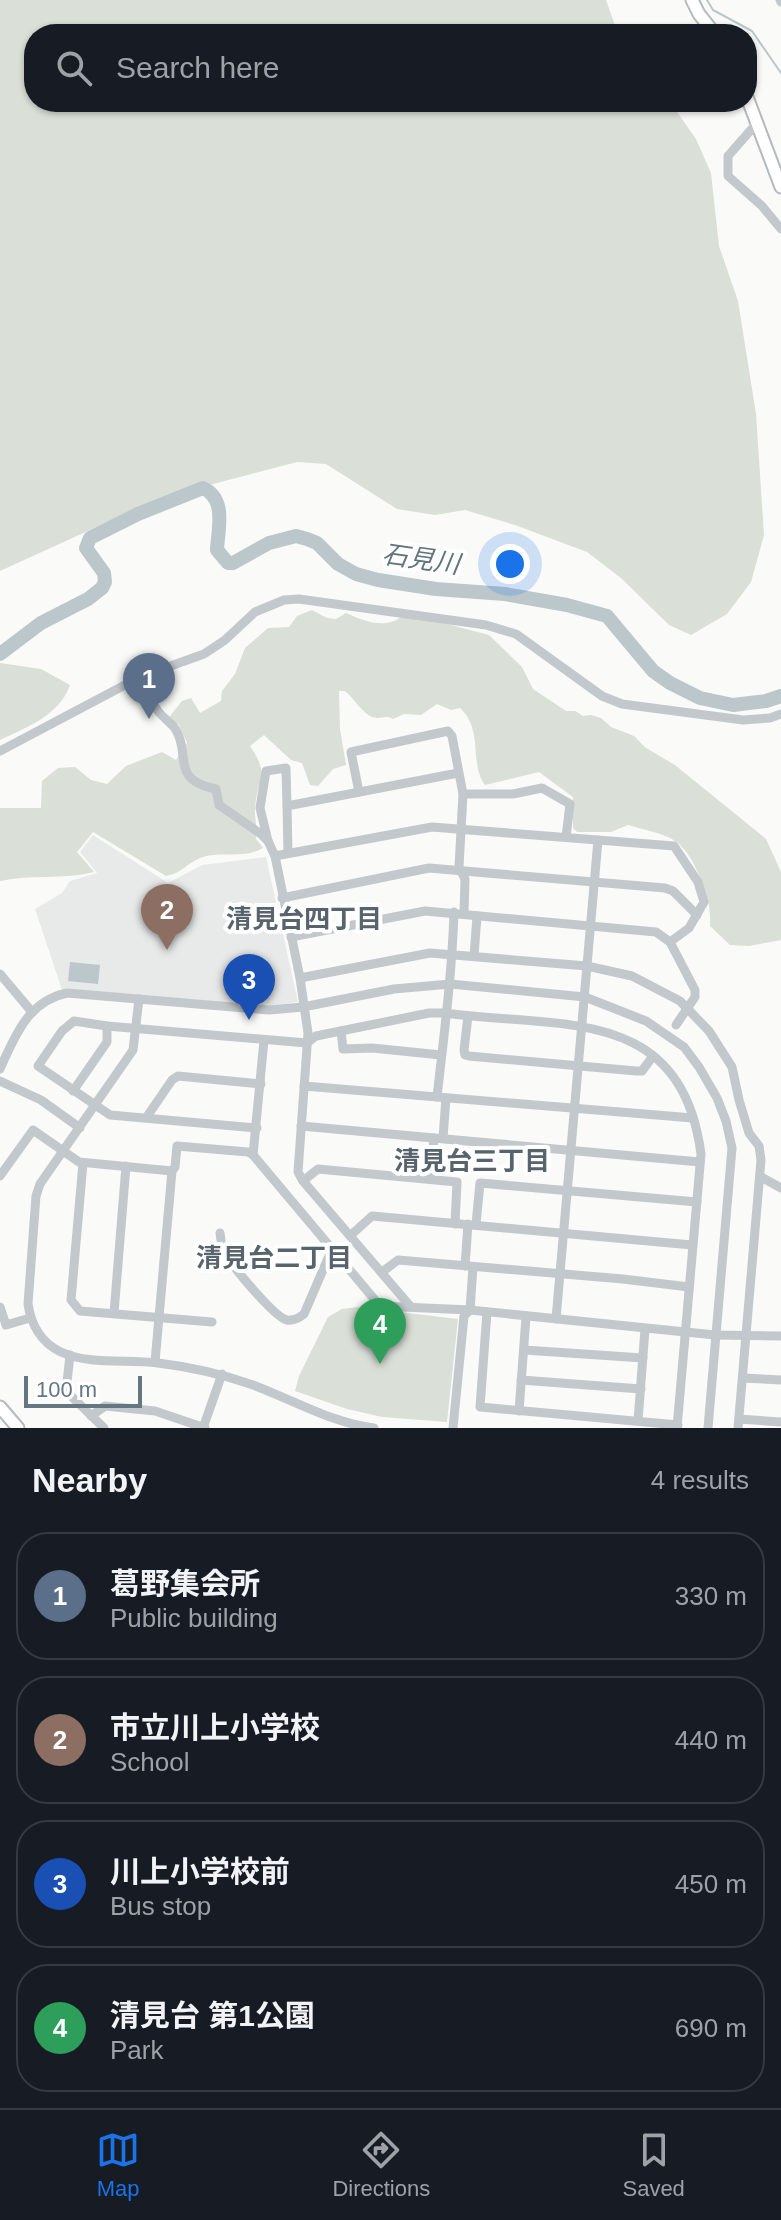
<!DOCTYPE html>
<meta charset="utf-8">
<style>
:root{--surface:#171b24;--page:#242831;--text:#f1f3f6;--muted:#9ea1a6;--line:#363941;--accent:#1a73e8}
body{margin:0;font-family:Helvetica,"Noto Sans JP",sans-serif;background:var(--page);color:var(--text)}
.scale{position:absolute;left:24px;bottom:20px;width:118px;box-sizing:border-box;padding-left:8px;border:4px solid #657683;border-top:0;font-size:22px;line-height:28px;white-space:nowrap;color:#657683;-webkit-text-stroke:6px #fff;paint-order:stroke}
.you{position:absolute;left:510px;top:564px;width:28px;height:28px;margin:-20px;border:6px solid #fff;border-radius:50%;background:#1a73e8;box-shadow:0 0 0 12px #1a73e833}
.badge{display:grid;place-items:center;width:52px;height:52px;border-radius:50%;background:var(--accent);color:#fff;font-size:26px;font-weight:700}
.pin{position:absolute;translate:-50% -66px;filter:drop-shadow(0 2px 4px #0008)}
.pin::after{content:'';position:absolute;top:42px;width:28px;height:24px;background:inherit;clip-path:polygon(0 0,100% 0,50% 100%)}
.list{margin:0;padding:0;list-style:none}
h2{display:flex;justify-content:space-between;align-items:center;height:104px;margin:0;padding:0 32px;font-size:34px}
h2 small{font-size:26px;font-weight:400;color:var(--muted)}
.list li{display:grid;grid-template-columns:52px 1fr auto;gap:24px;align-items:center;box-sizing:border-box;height:128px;margin:0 16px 16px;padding:0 16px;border:2px solid var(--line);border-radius:32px}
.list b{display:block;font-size:30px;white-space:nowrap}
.list p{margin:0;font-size:26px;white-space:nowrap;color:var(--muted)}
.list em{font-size:26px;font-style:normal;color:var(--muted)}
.icon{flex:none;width:44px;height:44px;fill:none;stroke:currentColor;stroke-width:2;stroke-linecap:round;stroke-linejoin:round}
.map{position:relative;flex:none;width:781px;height:1428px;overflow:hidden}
.search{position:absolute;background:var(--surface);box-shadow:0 2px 6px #0004;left:24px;right:24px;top:24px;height:88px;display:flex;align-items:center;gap:20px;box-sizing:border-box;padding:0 28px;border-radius:32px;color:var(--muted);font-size:30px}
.sheet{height:680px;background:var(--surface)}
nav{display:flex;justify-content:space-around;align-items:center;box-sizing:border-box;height:112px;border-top:2px solid var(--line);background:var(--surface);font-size:22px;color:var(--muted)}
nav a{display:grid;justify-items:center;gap:4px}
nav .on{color:var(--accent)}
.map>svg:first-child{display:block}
.built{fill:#e8e9e9}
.green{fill:#dadfd7}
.water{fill:#bbc7cb}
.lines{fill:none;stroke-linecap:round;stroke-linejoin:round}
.stream{stroke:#bbc7cb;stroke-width:2}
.river{stroke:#bbc7cb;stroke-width:14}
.major-casing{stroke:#b5babe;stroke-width:15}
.minor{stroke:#c3c8cc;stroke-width:9}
.major{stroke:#fff;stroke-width:11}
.labels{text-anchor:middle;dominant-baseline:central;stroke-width:8;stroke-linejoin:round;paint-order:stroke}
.water-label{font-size:26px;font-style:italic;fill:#60757c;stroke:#fff}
.neighbourhood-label{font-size:26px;font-weight:bold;fill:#57646e;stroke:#fff}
</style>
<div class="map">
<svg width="781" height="1428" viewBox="0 0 781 1428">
<rect width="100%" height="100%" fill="#fafaf8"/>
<polygon class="built" points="93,835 168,883 202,865 266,857 298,1002 271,1006 62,990 35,909 62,893 70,881 97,873 80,852"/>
<g class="green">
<polygon points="0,0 606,0 618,34 34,34 34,102 667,102 675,109 696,139 711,173 719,246 738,301 756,414 764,535 751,582 727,614 691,635 669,625 621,578 587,552 515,525 465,510 435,515 397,509 326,464 297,462 160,498 0,571"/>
<path d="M312 610 327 618 336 619 346 613C364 621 385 630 402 616L420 617 489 635 522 667 533 689 566 711H575L583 716 591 715 601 718 611 727 634 736 646 748 675 765 766 839 781 872V940L749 946 730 945 710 926C711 907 707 895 700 877 682 835 670 837 628 825L611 832H577L573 828V797L539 772 485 785C469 764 484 730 460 708L451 710 437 704 421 715 404 714 393 719C384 714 381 720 372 717 362 713 354 698 345 691H339L340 729 346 765 333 769 318 786 310 785 302 763 291 760 264 735 250 746C270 776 258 776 255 807 254 818 258 826 256 839L263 848C243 860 221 850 200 858 187 863 181 874 166 876L93 832 77 852 94 872C63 880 31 874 0 881V808H41L42 781 58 768 75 767 91 780 107 784 126 766 162 752 176 760 187 743 179 725 171 721 170 716 182 701 191 698 200 713 221 701 222 691 235 674 245 648 268 628 289 627 297 616Z"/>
<path d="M0 663 41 669 70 685C59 716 27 727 0 740Z"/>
<polygon points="358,1307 458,1319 447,1422 382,1417 347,1409 295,1391 299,1376 328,1317 342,1309"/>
</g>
<polygon class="water" points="70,962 100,965 98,984 68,981"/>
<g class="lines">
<polyline class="stream" points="707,0 713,10 752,31 781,73"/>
<path class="river" d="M0 654 41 623 88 599 102 588 105 582 104 573 86 548 90 538 138 514 203 488C227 499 218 529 217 550L228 563H233L269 543 296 536 307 539 317 543 338 564 356 574 378 580 436 589 505 594 567 605 607 616 653 671 670 683 700 698 733 705 766 701 781 696"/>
<defs>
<g id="major">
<polyline points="692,0 699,14 715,34"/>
<polyline points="747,97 781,187"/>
<polyline points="0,1407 18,1428"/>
</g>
</defs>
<use href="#major" class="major-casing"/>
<g class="minor">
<polyline points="780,0 781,2"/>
<polyline points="757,123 728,156 728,176 762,206 781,229"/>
<path d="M140 677C146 688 150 701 158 711 163 718 172 723 176 730 191 755 170 780 216 789L219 805 261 834 268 841 275 856 300 978 308 1033 298 1172 303 1181 410 1306"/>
<polyline points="0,751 140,677 204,654 225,640 255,612 284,600 299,599 486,625 516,634 602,696 622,704 743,720 770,718 781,714"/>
<polyline points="359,792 351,752 448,731 452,736 463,794 459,867 465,879 464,913"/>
<polyline points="463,794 513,794 542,788 570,804 566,837"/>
<polyline points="268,841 260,808 266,771 286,768 287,806"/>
<polyline points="288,853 287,806 458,773"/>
<polyline points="275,856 432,827 674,846 698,882 704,902 689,928 670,942"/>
<polyline points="282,898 429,868 665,888 673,891 697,915"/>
<polyline points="291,937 425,911 656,932 670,942 695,990 695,997 676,1025"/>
<polyline points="474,956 477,916"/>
<polyline points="0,974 32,1012"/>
<polyline points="300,978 430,953 587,966 632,976 680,1001 709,1031 732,1067 739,1100 749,1133 759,1146 761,1160 738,1428"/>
<path d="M139 999 133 1050 40 1184 36 1196 28 1304C31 1324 41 1343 61 1352 89 1365 127 1359 158 1363 191 1367 222 1374 253 1385 293 1400 332 1423 374 1428"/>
<polyline points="468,1016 464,1050 465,1055 469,1056 636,1071 642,1071 653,1056"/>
<polyline points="341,1031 343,1049 372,1048 441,1055"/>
<path d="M0 1069C15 1036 28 1001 67 993L269 1010 303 1007 394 989 450 984 585 997 646 1021 684 1047 699 1067 717 1098 726 1121 732 1148 708 1428"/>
<polyline points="0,1081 41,1100 80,1128"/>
<polyline points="304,1086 693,1118"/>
<polyline points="73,1091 107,1042 107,1026"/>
<path d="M437 1097C444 1035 452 974 454 912"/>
<polyline points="146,1118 172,1080 178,1076 261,1084"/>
<polyline points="301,1126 700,1162"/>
<path d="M257 1128 110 1115 38 1066 62 1031 74 1021 107 1026 307 1043 316 1036 429 1013H445C558 1029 681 1003 701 1154L677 1428"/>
<polyline points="443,1138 446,1098"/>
<polyline points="253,1155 264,1040"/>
<polyline points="83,1163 71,1300 80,1311 212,1322"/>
<polyline points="0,1176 33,1130 79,1162 172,1171"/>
<polyline points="761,1177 781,1188"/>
<polyline points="430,1178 434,1138"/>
<polyline points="303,1181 318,1169 457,1182 455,1224"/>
<polyline points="476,1224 480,1183 697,1202"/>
<path d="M220 1233C221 1239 221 1246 224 1251 229 1263 275 1318 287 1320 294 1321 299 1318 304 1314L332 1249"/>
<polyline points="351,1235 372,1216 692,1245"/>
<polyline points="465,1266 468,1224"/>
<polyline points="382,1272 398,1260 623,1279 689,1287"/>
<polyline points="0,1307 6,1325 30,1318"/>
<polyline points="487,1312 480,1407 678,1425"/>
<polyline points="114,1313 126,1166"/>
<polyline points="556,1319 598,840"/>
<polyline points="524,1350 643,1358"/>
<polyline points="70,1355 66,1391 104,1428"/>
<polyline points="155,1362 172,1171 175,1167 177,1146 248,1152 253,1155 380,1306 470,1310 715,1335 781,1336"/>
<polyline points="743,1378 781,1380"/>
<polyline points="521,1380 641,1389"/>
<polyline points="519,1411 526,1317"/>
<polyline points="91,1416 105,1406 155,1411 205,1428"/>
<polyline points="739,1419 781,1422"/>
<polyline points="638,1421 645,1329"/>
<polyline points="203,1428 222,1374"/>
<polyline points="453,1428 464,1316 470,1310 473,1267"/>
</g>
<use href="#major" class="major"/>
</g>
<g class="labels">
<g class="water-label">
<text transform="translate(421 559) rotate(8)">石見川</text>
</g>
<g class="neighbourhood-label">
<text x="304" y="919">清見台四丁目</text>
<text x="472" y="1161">清見台三丁目</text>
<text x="274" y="1258">清見台二丁目</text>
</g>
</g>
</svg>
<div class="scale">100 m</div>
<div class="you"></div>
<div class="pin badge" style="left:149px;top:719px;background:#5c6f8a">1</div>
<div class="pin badge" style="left:167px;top:950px;background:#8d6e63">2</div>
<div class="pin badge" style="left:249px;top:1020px;background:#1a4fb4">3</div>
<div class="pin badge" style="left:380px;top:1364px;background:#2e9e5b">4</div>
<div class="search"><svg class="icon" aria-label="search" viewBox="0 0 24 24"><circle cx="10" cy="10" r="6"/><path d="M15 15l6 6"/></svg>Search here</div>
</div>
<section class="sheet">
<h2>Nearby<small>4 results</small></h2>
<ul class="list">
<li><span class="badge" style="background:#5c6f8a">1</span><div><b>葛野集会所</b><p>Public building</p></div><em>330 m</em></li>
<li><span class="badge" style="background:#8d6e63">2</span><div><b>市立川上小学校</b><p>School</p></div><em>440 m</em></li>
<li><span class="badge" style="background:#1a4fb4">3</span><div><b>川上小学校前</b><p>Bus stop</p></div><em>450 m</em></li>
<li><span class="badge" style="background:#2e9e5b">4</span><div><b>清見台 第1公園</b><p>Park</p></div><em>690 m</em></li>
</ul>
</section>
<nav>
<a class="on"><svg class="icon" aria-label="map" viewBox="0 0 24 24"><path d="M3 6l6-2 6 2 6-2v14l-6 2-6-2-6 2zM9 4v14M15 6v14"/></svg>Map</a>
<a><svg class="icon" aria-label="directions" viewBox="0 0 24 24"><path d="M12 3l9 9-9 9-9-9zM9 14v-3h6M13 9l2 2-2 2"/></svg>Directions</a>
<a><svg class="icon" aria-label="saved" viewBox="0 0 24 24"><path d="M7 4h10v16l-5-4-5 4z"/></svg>Saved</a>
</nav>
